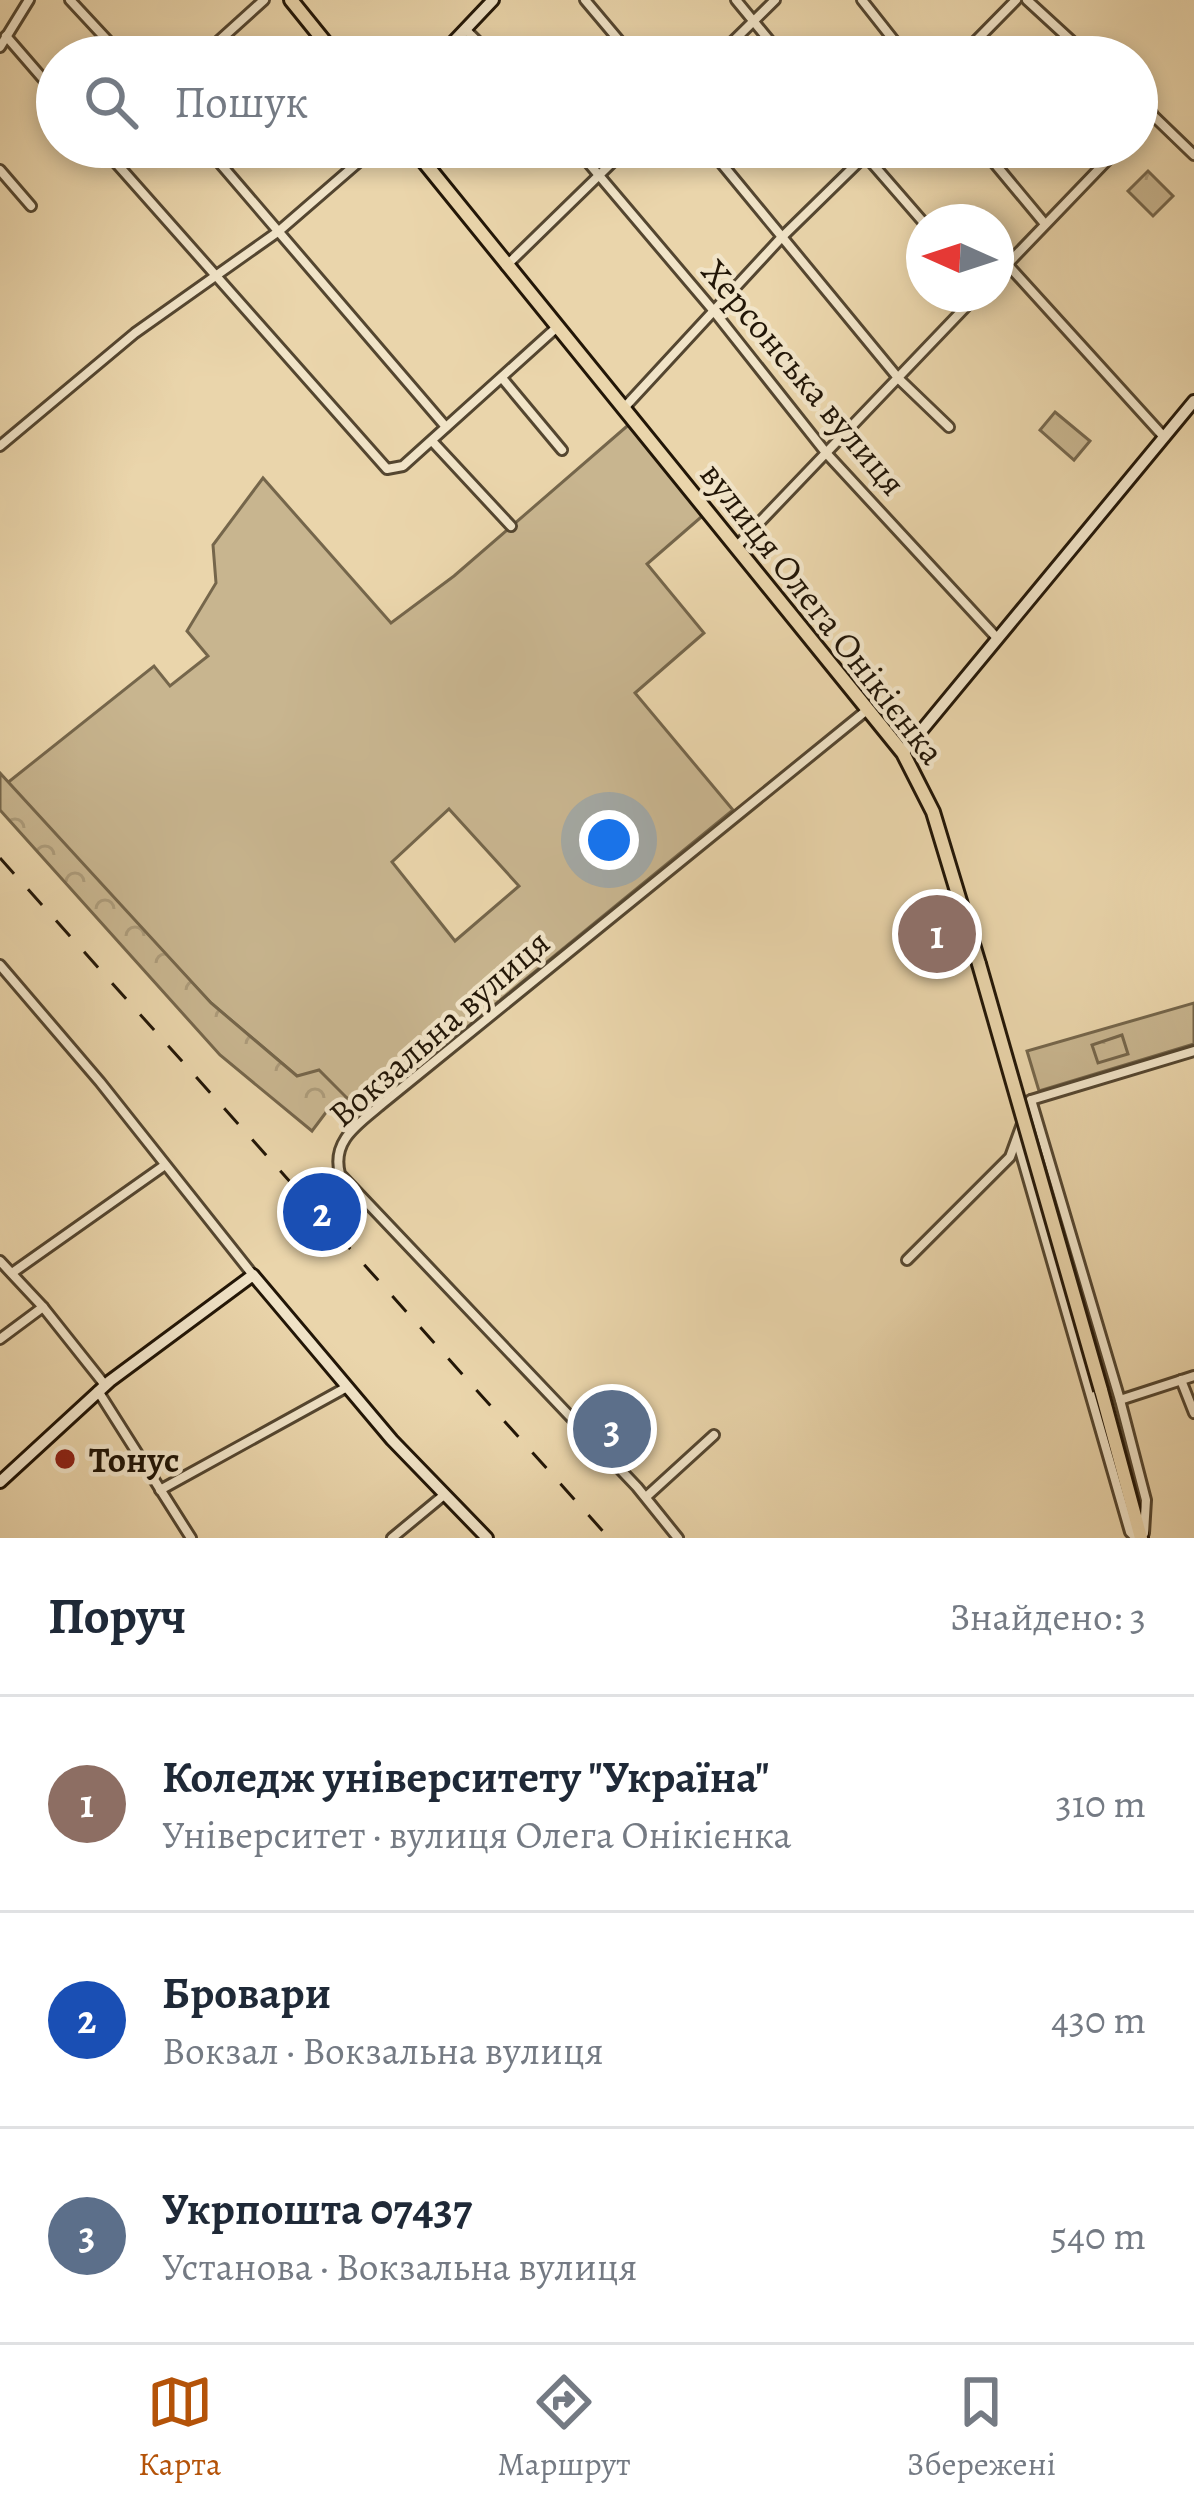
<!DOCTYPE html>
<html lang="uk">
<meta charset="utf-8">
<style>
:root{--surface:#fff;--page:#f2f2f3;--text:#1f2937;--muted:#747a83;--line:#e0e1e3;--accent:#b45309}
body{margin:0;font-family:Alegreya,serif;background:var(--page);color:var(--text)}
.compass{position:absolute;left:906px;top:204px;width:108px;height:108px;border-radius:50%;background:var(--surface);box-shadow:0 6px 18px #0003;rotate:273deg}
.you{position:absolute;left:609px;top:840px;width:42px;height:42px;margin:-30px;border:9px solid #fff;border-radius:50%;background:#1a73e8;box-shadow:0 0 0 18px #1a73e833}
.badge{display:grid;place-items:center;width:78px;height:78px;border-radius:50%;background:var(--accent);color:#fff;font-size:39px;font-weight:700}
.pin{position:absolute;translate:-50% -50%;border:6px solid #fff;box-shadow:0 3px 12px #0006}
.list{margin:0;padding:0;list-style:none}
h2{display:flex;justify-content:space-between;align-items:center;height:156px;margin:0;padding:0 48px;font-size:51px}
h2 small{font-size:39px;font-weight:400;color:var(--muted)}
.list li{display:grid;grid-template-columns:78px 1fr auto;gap:36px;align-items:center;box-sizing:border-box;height:216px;padding:0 48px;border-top:3px solid var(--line)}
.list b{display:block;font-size:45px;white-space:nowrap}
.list p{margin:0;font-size:39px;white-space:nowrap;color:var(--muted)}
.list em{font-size:39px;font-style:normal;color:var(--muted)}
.icon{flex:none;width:66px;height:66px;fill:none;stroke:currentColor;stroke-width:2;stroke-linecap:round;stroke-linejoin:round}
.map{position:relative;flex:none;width:1194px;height:1538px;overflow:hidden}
.search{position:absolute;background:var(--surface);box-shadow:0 6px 18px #0003;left:36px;right:36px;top:36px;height:132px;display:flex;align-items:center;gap:30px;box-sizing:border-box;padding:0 42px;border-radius:66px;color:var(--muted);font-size:45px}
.sheet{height:804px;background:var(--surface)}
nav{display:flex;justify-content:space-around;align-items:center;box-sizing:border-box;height:168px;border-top:3px solid var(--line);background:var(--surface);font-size:33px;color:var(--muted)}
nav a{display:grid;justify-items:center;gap:6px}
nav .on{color:var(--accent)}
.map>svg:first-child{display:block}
.green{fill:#c8b58f;stroke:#75664b;stroke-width:3;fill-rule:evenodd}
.forest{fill:url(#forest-crowns);stroke:#75664b;stroke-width:3}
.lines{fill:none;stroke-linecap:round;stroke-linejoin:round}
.street-casing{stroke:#544630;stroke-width:14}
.secondary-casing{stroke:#221607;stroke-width:16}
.primary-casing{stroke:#221607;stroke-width:18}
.street{stroke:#f1e4c8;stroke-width:8}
.secondary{stroke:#f1e4c8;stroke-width:10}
.primary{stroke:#ead5ab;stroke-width:12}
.rail{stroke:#221607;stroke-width:3;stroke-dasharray:21 21;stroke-linecap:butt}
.primary-bridge-casing{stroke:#221607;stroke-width:18;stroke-linecap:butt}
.primary-bridge{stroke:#ead5ab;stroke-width:12}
.poi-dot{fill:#8f2418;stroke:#f1e4c8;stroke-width:4.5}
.labels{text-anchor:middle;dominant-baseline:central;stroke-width:9;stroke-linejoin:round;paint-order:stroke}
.street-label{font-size:36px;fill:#221607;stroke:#f1e4c8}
.poi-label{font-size:36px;font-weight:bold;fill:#221607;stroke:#f1e4c8;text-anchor:start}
</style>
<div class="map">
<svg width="1194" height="1538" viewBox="0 0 1194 1538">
<defs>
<pattern id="forest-crowns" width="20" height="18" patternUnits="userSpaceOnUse" patternTransform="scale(3)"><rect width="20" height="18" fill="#c8b58f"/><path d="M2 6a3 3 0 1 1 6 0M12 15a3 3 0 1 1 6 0" fill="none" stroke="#ac9b7a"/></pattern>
</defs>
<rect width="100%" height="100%" fill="#ead5ab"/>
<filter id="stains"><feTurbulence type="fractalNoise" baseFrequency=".00167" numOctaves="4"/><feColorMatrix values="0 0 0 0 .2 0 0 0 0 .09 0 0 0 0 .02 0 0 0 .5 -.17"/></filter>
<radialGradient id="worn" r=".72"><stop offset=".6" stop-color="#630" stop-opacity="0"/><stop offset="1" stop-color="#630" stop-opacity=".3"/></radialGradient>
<g class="green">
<polygon points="1055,412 1090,441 1074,460 1040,430"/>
<path d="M633 421 707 512 647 564 704 633 635 693 733 810 362 1113 347 1098 298 1077 211 1003 6 784 154 666 170 686 208 656 187 631 216 583 213 545 263 478 391 623 454 576ZM449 809 519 886 455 941 392 862Z"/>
<polygon points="1194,1003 1194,1044 1039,1091 1027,1051"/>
</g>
<g class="forest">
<polygon points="1148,171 1173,196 1153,216 1128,191"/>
<polygon points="0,773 211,1003 297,1076 319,1070 347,1098 330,1107 312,1131 220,1055 0,810"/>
<polygon points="1122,1035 1128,1054 1098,1063 1092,1045"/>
</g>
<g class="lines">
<defs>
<g id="street">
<polyline points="70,0 123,57"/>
<polyline points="585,0 633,57"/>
<polyline points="736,0 783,57"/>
<polyline points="862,0 907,57"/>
<polyline points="1027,0 1089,57"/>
<polyline points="465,29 493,57"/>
<polyline points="6,36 57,95"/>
<polyline points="0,47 29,0"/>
<polyline points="201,57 264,0"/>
<polyline points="717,57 775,0"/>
<polyline points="960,57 1016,0"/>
<polyline points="1137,100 1194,155"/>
<polyline points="1137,129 1152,113"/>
<polyline points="102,147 387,469 403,466 556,328"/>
<polyline points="206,147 446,427"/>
<polyline points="575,147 713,310 827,454 997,638"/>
<polyline points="708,147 899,379 949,427"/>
<polyline points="858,147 924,223"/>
<polyline points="981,147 1045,224"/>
<polyline points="0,170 31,206"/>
<polyline points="1007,264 1164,437"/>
<polyline points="506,266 628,147"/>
<polyline points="996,276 1120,147"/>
<polyline points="502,378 562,450"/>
<polyline points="623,409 781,238 874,147"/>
<polyline points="432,441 511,526"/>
<polyline points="0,446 135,333 279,231 376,147"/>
<polyline points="736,547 978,294"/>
<polyline points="0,965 100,1082 253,1275"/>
<polyline points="1031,1100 1120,1400 1146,1500 1144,1533"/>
<polyline points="1031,1100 1194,1051"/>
<polyline points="1017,1140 1130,1532 1136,1538"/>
<polyline points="907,1260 1010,1157 1022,1124"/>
<polyline points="0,1261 43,1307 105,1385"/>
<polyline points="12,1273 165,1165"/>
<polyline points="0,1339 43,1307"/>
<polyline points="1181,1380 1194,1413"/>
<polyline points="98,1391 191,1538"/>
<polyline points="1120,1400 1194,1376"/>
<polyline points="160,1490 347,1387"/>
<polyline points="646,1497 714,1435"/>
<polyline points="392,1538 444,1495"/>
<path d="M678 1538 637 1487 340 1174C331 1140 359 1124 382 1104L867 710"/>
</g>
<g id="secondary">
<polyline points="439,57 493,0"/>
<polyline points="903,753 1194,401"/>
<polyline points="0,1482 110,1381 253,1275 392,1440 487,1538"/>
</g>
<g id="primary">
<polyline points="291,0 337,57"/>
<polyline points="412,147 903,753 933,812 979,964"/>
<polyline points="1101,1390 1141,1538"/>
</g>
</defs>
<use href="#street" class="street-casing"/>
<use href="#secondary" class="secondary-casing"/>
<use href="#primary" class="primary-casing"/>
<use href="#street" class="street"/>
<use href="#secondary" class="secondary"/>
<use href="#primary" class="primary"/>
<polyline class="rail" points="0,858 609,1538"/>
<defs>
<polyline id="primary-bridge" points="979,964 1101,1390"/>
</defs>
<use href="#primary-bridge" class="primary-bridge-casing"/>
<use href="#primary-bridge" class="primary-bridge"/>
</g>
<circle class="poi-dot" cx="65" cy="1459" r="12"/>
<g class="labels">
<g class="street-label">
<text transform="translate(804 377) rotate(50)">Херсонська вулиця</text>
<text transform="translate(823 613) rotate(52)">вулиця Олега Онікієнка</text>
<text transform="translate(439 1028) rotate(-41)">Вокзальна вулиця</text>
</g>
<g class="poi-label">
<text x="89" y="1459">Тонус</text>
</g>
</g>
<rect width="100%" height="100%" filter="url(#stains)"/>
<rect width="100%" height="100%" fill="url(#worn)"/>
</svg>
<svg class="compass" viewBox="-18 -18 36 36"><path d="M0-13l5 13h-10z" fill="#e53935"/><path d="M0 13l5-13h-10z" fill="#747a83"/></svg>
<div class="you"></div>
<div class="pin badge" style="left:937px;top:934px;background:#8d6e63">1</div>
<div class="pin badge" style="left:322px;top:1212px;background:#1a4fb4">2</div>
<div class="pin badge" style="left:612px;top:1429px;background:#5c6f8a">3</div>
<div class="search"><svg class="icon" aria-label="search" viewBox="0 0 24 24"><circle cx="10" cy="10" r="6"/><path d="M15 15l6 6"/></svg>Пошук</div>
</div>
<section class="sheet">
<h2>Поруч<small>Знайдено: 3</small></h2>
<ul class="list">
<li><span class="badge" style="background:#8d6e63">1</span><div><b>Коледж університету &quot;Україна&quot;</b><p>Університет · вулиця Олега Онікієнка</p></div><em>310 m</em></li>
<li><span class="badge" style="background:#1a4fb4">2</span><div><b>Бровари</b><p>Вокзал · Вокзальна вулиця</p></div><em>430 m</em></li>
<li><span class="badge" style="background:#5c6f8a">3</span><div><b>Укрпошта 07437</b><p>Установа · Вокзальна вулиця</p></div><em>540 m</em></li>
</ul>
</section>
<nav>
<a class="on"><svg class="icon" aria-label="map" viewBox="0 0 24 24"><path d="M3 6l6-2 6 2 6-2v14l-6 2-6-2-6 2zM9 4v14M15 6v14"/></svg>Карта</a>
<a><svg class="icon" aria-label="directions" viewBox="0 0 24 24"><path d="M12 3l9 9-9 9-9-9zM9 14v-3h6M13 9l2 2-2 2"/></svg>Маршрут</a>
<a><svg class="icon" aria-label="saved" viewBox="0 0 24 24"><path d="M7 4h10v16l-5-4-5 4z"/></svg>Збережені</a>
</nav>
